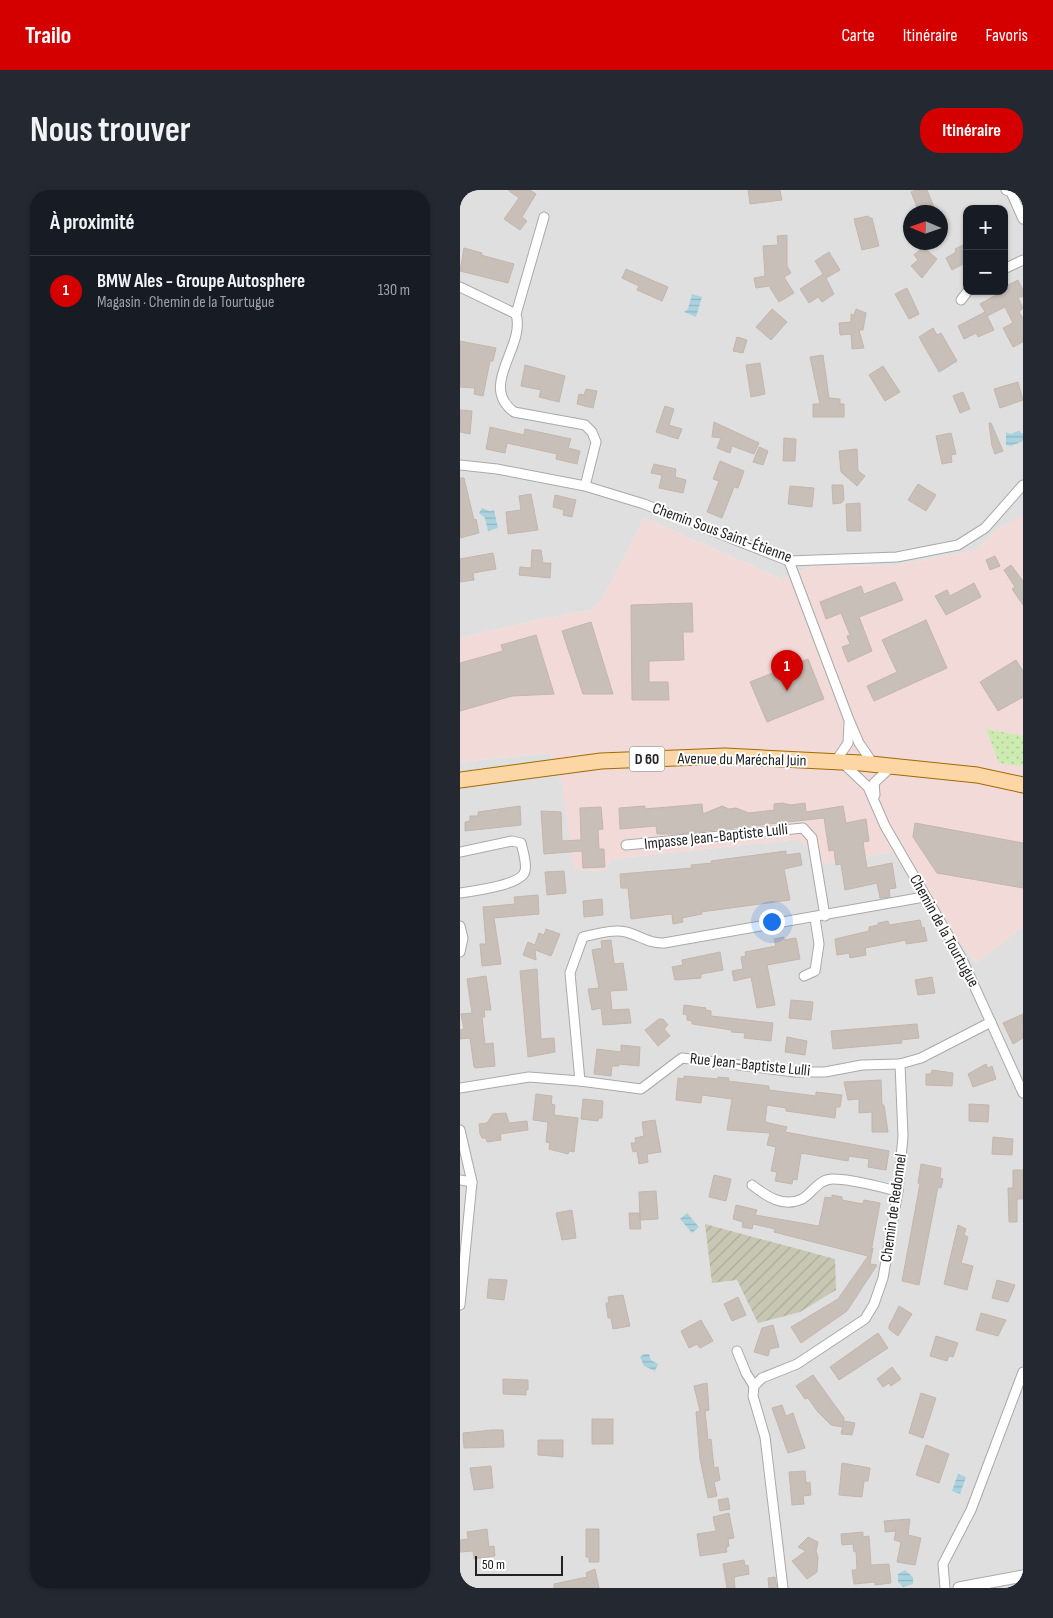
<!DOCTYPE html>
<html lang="fr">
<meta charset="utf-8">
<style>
:root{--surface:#171b24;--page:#242831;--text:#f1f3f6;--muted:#9ea1a6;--line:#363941;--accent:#d40000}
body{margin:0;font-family:"Sofia Sans Condensed",sans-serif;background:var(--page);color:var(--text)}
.controls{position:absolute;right:15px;top:15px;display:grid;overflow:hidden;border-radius:10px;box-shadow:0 1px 4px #0004}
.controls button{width:45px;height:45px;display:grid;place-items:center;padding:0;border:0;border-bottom:1px solid var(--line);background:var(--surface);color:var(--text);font:25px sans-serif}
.compass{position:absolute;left:443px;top:15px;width:45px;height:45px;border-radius:50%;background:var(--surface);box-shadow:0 1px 4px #0004;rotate:272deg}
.scale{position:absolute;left:15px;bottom:12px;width:88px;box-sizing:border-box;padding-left:5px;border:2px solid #222;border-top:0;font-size:14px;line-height:18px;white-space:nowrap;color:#222;-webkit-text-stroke:4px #fff;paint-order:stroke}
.you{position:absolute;left:311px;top:731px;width:18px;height:18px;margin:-12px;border:4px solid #fff;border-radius:50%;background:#1a73e8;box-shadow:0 0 0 8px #1a73e833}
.badge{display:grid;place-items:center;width:32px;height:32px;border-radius:50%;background:var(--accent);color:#fff;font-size:16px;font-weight:700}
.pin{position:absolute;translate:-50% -41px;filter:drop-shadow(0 1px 2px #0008)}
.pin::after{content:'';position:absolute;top:26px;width:18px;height:15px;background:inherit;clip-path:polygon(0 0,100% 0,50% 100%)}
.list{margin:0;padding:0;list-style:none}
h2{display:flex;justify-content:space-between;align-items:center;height:65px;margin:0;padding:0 20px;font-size:21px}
h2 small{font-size:16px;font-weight:400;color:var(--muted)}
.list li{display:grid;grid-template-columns:32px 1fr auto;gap:15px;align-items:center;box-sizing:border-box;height:70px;padding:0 20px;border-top:1px solid var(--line)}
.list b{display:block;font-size:19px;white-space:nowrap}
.list p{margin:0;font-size:16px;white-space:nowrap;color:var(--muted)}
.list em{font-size:16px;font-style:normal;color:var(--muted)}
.map{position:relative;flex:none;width:563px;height:1398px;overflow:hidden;border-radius:20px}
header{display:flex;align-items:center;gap:30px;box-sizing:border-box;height:70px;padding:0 25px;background:var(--accent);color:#fff}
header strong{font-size:24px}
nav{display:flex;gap:28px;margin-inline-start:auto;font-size:18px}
.intro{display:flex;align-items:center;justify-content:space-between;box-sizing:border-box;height:120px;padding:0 30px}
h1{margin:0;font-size:35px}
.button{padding:12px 22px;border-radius:20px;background:var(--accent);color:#fff;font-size:18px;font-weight:700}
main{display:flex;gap:30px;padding:0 30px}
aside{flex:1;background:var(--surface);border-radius:20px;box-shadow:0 1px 4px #0004}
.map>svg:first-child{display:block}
.residential{fill:#e0dfdf;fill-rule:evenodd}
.commercial{fill:#f2dad9}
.construction{fill:url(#construction-furrows)}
.grass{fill:url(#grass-dots)}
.water{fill:url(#water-rules)}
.building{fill:#c7bfb8;stroke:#c4b6ab}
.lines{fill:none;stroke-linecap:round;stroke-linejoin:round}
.minor-casing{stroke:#a9a9a9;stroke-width:11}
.tertiary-casing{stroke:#a9a9a9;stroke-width:13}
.primary-casing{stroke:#a06b00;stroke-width:17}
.minor{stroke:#fff;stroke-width:9}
.tertiary{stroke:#fff;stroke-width:11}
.primary{stroke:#fcd6a4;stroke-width:15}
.labels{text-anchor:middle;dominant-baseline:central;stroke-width:4;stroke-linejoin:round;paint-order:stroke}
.shield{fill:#fff;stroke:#646464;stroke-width:1}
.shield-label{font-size:15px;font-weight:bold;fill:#222}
.street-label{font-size:16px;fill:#222;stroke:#fff}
</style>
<header>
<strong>Trailo</strong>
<nav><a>Carte</a><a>Itinéraire</a><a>Favoris</a></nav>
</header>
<div class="intro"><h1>Nous trouver</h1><a class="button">Itinéraire</a></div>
<main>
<aside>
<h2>À proximité<small></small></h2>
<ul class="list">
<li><span class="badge">1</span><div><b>BMW Ales - Groupe Autosphere</b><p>Magasin · Chemin de la Tourtugue</p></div><em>130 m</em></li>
</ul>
</aside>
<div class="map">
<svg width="563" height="1398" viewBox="0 0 563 1398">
<defs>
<pattern id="construction-furrows" width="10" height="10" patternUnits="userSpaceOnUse" patternTransform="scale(1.25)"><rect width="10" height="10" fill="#c7c7b4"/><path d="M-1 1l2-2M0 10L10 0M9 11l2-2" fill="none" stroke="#abab9a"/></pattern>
<pattern id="grass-dots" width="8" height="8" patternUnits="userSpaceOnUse" patternTransform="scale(1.25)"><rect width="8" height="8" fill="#cdebb0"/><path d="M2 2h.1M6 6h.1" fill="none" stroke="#b0c997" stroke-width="1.8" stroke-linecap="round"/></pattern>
<pattern id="water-rules" width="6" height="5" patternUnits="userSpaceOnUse" patternTransform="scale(1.25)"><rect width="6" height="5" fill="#aad3df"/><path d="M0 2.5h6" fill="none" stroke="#92b5bf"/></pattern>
</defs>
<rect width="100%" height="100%" fill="#f2efe9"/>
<g class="residential">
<path d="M0 0H563V325L538 339 516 360 436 375 353 376 322 389 184 328 142 410 131 420 76 430 0 448ZM507 19H544V101H507ZM450 22H480V52H450Z"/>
<polygon points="89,563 102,591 115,680 143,681 152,669 339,649 363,674 432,662 516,773 563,737 563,1398 0,1398 0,572"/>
</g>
<polygon class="commercial" points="563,325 563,737 516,773 432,662 363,674 339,649 152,669 143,681 114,680 102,591 89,563 0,572 0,448 76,430 131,420 142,410 184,328 322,389 353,376 436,375 516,360 538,339"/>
<polygon class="construction" points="245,1034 375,1069 376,1100 340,1122 298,1133 277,1090 252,1093"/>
<polygon class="grass" points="526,539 563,546 563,576 539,573"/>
<g class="water">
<polygon points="232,104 242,107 236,127 224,122 228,119"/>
<polygon points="559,241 563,244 563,251 551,256 546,255 546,242 550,244"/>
<polygon points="22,318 30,321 34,320 38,338 28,341 25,328 19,323"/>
<polygon points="227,1023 239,1037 232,1043 220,1029"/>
<polygon points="184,1164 189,1164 191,1170 198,1174 195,1181 184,1176 180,1167"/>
<polygon points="498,1284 506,1287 500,1304 492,1301"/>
<polygon points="445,1380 453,1387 453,1394 443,1397 438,1392 438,1384"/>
</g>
<g class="building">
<polygon points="48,0 70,0 76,4 62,27 67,31 60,40 44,29 59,8"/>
<polygon points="288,0 320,0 322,10 290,14"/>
<polygon points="456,0 467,0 476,22 459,22 451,2"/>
<polygon points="408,26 409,28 412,28 419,56 402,60 394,29"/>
<polygon points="327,45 327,76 331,83 324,87 334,103 319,112 309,96 296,98 294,88 305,86 303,56 318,55 317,46"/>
<polygon points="507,53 507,72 492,80 486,68 496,62 495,59"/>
<polygon points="463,57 477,69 462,88 451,76 458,70 454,65"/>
<polygon points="4,58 22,63 21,65 54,74 48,93 0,81"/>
<polygon points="369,62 380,80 366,88 374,104 362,112 358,107 349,113 340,99 363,84 355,71"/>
<polygon points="166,79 208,97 202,111 177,100 179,96 162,88"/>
<polygon points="558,90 563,100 563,106 558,108 563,118 559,122 563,128 563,152 553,157 543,138 553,133 545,117 527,126 534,140 518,147 516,143 504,149 498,136 525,122 520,114 536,105 534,101 544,101 544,97"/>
<polygon points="447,98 459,124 449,129 435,104"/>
<polygon points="312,119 327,132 311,150 296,137"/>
<polygon points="396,119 406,123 403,140 399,140 404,158 392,159 391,144 380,145 379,133 391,132 391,124 394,125"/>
<polygon points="473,138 477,145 481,143 497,171 479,182 459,147"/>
<polygon points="277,147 287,150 283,163 273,161"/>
<polygon points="0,151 36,158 33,171 30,171 23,206 14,204 15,198 0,197"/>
<polygon points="363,165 369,208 380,209 380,214 384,214 384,227 353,227 353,214 360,214 350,167"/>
<polygon points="300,173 305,204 291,207 286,175"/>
<polygon points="65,175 105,186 99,212 79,207 81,200 61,196"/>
<polygon points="423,176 440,202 425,211 409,185"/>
<polygon points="558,192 563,210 540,218 534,199"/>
<polygon points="126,199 137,201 133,218 117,214 119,204 124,205"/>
<polygon points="503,202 510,219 500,223 493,206"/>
<polygon points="205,216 214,219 209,235 222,239 218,249 196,242"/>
<polygon points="0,220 12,221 10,244 0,242"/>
<polygon points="254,232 299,253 294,264 272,256 270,263 257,258 261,248 252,247"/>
<polygon points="529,233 531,233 543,261 535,264 532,256"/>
<polygon points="30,237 64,245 65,239 111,249 108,258 120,261 117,274 96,269 97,264 47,253 45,263 26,259"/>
<polygon points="491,243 496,264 491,265 492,272 482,274 476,246"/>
<polygon points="324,248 336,249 335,271 323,271"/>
<polygon points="299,257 308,261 303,275 293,272"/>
<polygon points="397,259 398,281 405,286 397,296 381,282 379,261"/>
<polygon points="260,271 284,281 278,298 274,297 262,328 247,322 259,291 253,289"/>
<polygon points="194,274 216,279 215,287 226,290 223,303 199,298 202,285 191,283"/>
<polygon points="0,288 4,288 14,330 16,329 19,343 0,348"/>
<polygon points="458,294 476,305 466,321 448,310"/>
<polygon points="372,295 383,295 384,310 381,313 373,314"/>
<polygon points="330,296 354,298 352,317 328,314"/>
<polygon points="71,304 78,340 48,344 46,322 61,320 59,306"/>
<polygon points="95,305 116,310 112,327 103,325 104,320 93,317"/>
<polygon points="400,313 401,341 387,341 386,314"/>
<polygon points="72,360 81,360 83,373 91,373 90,388 59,385 60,377 71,378"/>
<polygon points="33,363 36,379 13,383 14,390 0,392 0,369"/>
<polygon points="535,366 540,376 530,380 526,370"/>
<polygon points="551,375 563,391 563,415 552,399 555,397 544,380"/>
<polygon points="435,392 443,410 399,427 412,461 388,472 382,457 390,454 387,446 390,445 381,423 366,429 360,412 401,396 404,404"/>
<polygon points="514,393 521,407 486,425 475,406 487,400 490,406"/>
<polygon points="232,413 233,442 223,442 224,470 189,471 189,492 208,492 209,510 172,510 171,415"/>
<polygon points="466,430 487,478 414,511 407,496 437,482 422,450"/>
<polygon points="131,432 153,504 123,504 102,441"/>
<polygon points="76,445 94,504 52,506 0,521 0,473 43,461 41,455"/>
<polygon points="348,469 364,509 307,532 290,492"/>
<polygon points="556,470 563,481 563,507 538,521 520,492"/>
<polygon points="322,613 331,615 345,613 346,622 383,616 386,633 406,629 409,651 403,652 407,678 432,673 436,698 429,699 430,707 420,708 417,693 385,700 381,674 376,675 374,660 369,661 364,628 219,644 197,644 196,636 160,639 159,618 185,616 185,619 242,614 243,624 262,616 269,619 276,618 289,623 314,620 314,614"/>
<polygon points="60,616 61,635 5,641 5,632 10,631 10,626 18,626 18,622"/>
<polygon points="141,617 143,639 138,640 139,659 144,659 145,677 123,678 122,661 84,664 81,621 101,622 102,651 121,650 120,618"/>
<polygon points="455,633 563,653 563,698 477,683 453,647"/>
<polygon points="326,661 326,665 340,663 342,675 324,679 330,710 241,722 242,724 222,728 223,732 213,734 212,724 171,729 168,698 161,698 160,684 232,678 231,675 252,673 251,671"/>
<polygon points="104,681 106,703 87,705 85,682"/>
<polygon points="78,705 79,724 34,728 41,774 22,776 20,754 26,754 23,717 55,714 54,707"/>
<polygon points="142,709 143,725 124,727 123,711"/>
<polygon points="460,730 462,738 464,737 467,751 446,754 446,750 405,758 406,765 390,768 389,763 377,765 375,749 409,741 409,737 418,735 418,733 428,731 429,735"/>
<polygon points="86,739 100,744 91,766 75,760 76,770 63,765 68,752 75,755 79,743 84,745"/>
<polygon points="324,747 324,750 336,748 340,769 307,775 315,815 297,818 291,787 274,791 272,781 283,779 281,767 286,766 285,762 316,756 314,749"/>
<polygon points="151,750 154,774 163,773 167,800 150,801 152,820 169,819 171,833 143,835 141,818 132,820 128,799 139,798 132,760 142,758 141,751"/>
<polygon points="260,762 263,780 241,784 241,788 215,790 212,777 223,775 222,770"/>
<polygon points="77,779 81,849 94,848 95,862 68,867 60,781"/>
<polygon points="26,786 31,820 24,820 25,827 22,827 25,854 33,853 35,876 16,878 14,877 10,848 0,849 0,840 4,839 1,824 12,823 7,789"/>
<polygon points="472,787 475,803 458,805 455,790"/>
<polygon points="331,810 353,812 351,830 329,828"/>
<polygon points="224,815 246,818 245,820 251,821 251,826 313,833 311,851 284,848 285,843 271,842 272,840 232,834 232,831 227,830 227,825 223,824"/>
<polygon points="563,824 563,848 553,854 543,833"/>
<polygon points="199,829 203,829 208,835 204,839 210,846 198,856 185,840"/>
<polygon points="457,834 459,848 441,850 442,853 373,859 371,841"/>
<polygon points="327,847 347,851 345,865 325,862"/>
<polygon points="161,855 180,857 179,876 159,874 159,876 152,876 151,886 134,884 137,859 161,862"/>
<polygon points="526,874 528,878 532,876 536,889 513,897 508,884"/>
<polygon points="472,880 493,883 492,896 466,895 466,884 471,884"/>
<polygon points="224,886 258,889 258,887 269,888 268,891 309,896 309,900 356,906 356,902 382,905 380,917 376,917 375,928 326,921 326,918 307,915 305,932 327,937 325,942 429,961 426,980 408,977 409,969 389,966 388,971 341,963 337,990 333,989 332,994 315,991 317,982 311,981 316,957 307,955 310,943 267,940 272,909 242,905 241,913 216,910 218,888 224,889"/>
<polygon points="421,890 422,915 424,915 428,942 412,942 412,922 399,923 399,909 388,910 384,892"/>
<polygon points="76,904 92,906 91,914 95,915 94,925 118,928 114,962 109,961 108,964 89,959 90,953 86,952 88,932 73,930"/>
<polygon points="123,909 143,911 142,928 139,928 138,931 121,929"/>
<polygon points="509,914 529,915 528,932 509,931"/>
<polygon points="46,923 49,933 67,931 68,940 40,944 41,950 27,952 26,948 22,948 20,944 19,934 27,933 33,924"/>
<polygon points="195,930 201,962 187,964 188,972 179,974 177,961 173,962 171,953 176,953 175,948 184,946 182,932"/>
<polygon points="533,947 553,949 552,965 532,964"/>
<polygon points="461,974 481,978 480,988 483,989 481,998 478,997 459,1095 442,1091 460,994 458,993"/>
<polygon points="553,980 563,980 563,1009 557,1009 557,1032 549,1032 548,998 553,998"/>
<polygon points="254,985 271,989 266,1011 249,1007"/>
<polygon points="196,1001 198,1029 180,1030 181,1039 170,1039 169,1023 180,1023 180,1029 179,1002"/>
<polygon points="372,1005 382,1007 382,1010 403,1014 404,1010 420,1013 411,1062 413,1058 410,1074 417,1075 387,1121 341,1153 331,1137 378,1109 408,1066 314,1042 315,1039 293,1034 292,1039 282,1037 283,1032 273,1029 276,1015 297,1020 295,1025 359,1036 365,1007 372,1008"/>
<polygon points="112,1020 116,1048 102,1050 96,1023"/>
<polygon points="498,1035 506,1039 504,1045 508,1047 501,1073 513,1076 507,1100 484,1094"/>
<polygon points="29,1089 47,1090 44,1110 27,1108"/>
<polygon points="537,1090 555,1095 548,1112 532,1108"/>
<polygon points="163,1105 170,1136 153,1139 151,1128 148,1128 146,1113 149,1113 148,1107"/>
<polygon points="278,1107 286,1125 272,1131 264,1114"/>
<polygon points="439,1116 452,1124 438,1146 429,1139 429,1136"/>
<polygon points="521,1123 546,1130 538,1146 516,1140"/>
<polygon points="241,1130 253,1151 240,1158 237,1154 229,1158 221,1141"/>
<polygon points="313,1135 319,1157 310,1159 308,1166 294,1162 302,1138"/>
<polygon points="418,1143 428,1158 379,1190 370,1177"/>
<polygon points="476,1146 498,1153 493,1167 489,1166 487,1171 470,1166"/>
<polygon points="432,1177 441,1189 431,1196 429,1193 423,1197 417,1189"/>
<polygon points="353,1185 384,1228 383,1237 371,1235 358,1222 348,1208 345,1209 336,1196"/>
<polygon points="43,1189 68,1190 68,1200 66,1200 66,1205 43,1204"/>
<polygon points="247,1193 249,1220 245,1221 248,1250 251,1249 254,1278 258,1277 260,1290 254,1292 257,1306 248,1308 240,1269 236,1222 240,1221 234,1196"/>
<polygon points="461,1203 476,1208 463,1248 449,1243"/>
<polygon points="322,1215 326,1226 333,1223 345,1258 328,1263 312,1218"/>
<rect x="132" y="1229" width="21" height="25"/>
<polygon points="384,1231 395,1233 392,1245 381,1244"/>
<polygon points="32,1240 43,1240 44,1257 4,1258 3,1243"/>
<polygon points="78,1250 103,1250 103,1267 78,1265"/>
<polygon points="466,1255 489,1264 479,1293 456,1285"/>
<polygon points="382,1273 410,1278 408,1291 404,1291 402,1307 379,1305"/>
<polygon points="31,1276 33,1298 14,1300 10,1278"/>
<polygon points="345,1281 346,1293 350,1292 351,1305 343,1306 344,1314 332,1315 329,1282"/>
<polygon points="268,1308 270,1319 260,1321 258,1310"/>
<polygon points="269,1323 274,1348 268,1349 269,1356 266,1358 267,1362 240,1366 237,1344 256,1341 253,1327"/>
<polygon points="450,1329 448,1345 461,1348 455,1375 437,1372 441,1352 434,1350 436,1341 425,1342 425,1337 424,1331"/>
<polygon points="27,1339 29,1357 34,1356 35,1366 14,1369 13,1361 0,1362 0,1350 8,1349 7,1342"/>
<polygon points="126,1339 139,1339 139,1372 129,1372 129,1367 126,1367"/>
<polygon points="403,1342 403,1347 409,1346 411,1375 429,1374 431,1393 415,1395 415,1392 394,1394 392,1380 397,1380 396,1361 394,1362 393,1354 382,1355 381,1344"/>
<polygon points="348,1347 358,1352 356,1361 358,1367 357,1382 347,1389 332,1371 346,1361 338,1357"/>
<polygon points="284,1370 285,1376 288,1375 289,1384 274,1387 275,1398 267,1398 263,1374"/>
<polygon points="135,1379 139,1398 94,1398 94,1394 127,1387 126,1383"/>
<polygon points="315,1387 317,1398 309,1398 308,1388"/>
</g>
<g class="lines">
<defs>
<g id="minor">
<polyline points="546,0 551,2 563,29"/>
<path d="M84 27 56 124C66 157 18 195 54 222L125 235 132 242 136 252 125 296"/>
<polyline points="544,79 563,70"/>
<polyline points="0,97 56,124"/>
<polyline points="501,110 508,101"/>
<polyline points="0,275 37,279 125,296 184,314 329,371 437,367 498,355 525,338 563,295"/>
<polyline points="329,371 389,530 399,553 414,575"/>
<polyline points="375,572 388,553 389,533"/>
<polyline points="384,574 408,597 425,636 502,769 563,903"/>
<polyline points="415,605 414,593 431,577"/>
<polyline points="166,655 343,638 352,648 365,726"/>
<path d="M0 662 52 651 61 653C63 661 67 673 65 681 62 695 13 701 0 703"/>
<polyline points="0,736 3,748 0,762"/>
<polyline points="344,786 355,781 359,754 355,728"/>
<path d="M120 891 110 783 123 747C137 744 152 739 166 742 179 745 189 754 204 753L464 707"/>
<polyline points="0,898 69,887 120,891 181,899 222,868 335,882 365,882 402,875 440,874"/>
<polyline points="0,940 12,992 0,1115"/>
<polyline points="0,990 12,992"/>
<path d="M292 995C306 1006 323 1018 342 1009 353 1003 358 989 373 989 394 989 418 997 438 1001"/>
<polyline points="277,1161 286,1183 294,1196"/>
<polyline points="323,1398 305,1247 293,1206 294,1196 302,1188 337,1174 405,1129 414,1114 423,1088 438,1001 443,946 440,874 461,868 531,832"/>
<polyline points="485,1398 483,1374 511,1320 563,1182"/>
</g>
<polyline id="tertiary" points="499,1398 563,1386"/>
<polyline id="primary" points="0,590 141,571 265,566 401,573 517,585 563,595"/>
</defs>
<use href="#minor" class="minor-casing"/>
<use href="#tertiary" class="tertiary-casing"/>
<use href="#primary" class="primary-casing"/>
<use href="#minor" class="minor"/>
<use href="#tertiary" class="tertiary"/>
<use href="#primary" class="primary"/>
</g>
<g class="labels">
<rect class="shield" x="169.5" y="556.5" width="35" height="25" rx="4"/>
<g class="shield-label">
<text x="187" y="569">D 60</text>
</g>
<g class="street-label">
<text transform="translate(262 343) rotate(20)">Chemin Sous Saint-Étienne</text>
<text transform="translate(282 570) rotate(1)">Avenue du Maréchal Juin</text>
<text transform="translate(256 647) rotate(-6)">Impasse Jean-Baptiste Lulli</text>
<text transform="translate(484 741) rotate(61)">Chemin de la Tourtugue</text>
<text transform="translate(290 875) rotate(6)">Rue Jean-Baptiste Lulli</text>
<text transform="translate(434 1018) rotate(-82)">Chemin de Redonnel</text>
</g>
</g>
</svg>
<div class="controls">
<button>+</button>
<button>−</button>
</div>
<svg class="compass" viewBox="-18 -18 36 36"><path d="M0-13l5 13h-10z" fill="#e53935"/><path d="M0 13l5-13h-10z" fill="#9ea1a6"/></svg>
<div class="scale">50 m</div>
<div class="you"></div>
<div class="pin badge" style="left:327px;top:501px">1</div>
</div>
</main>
